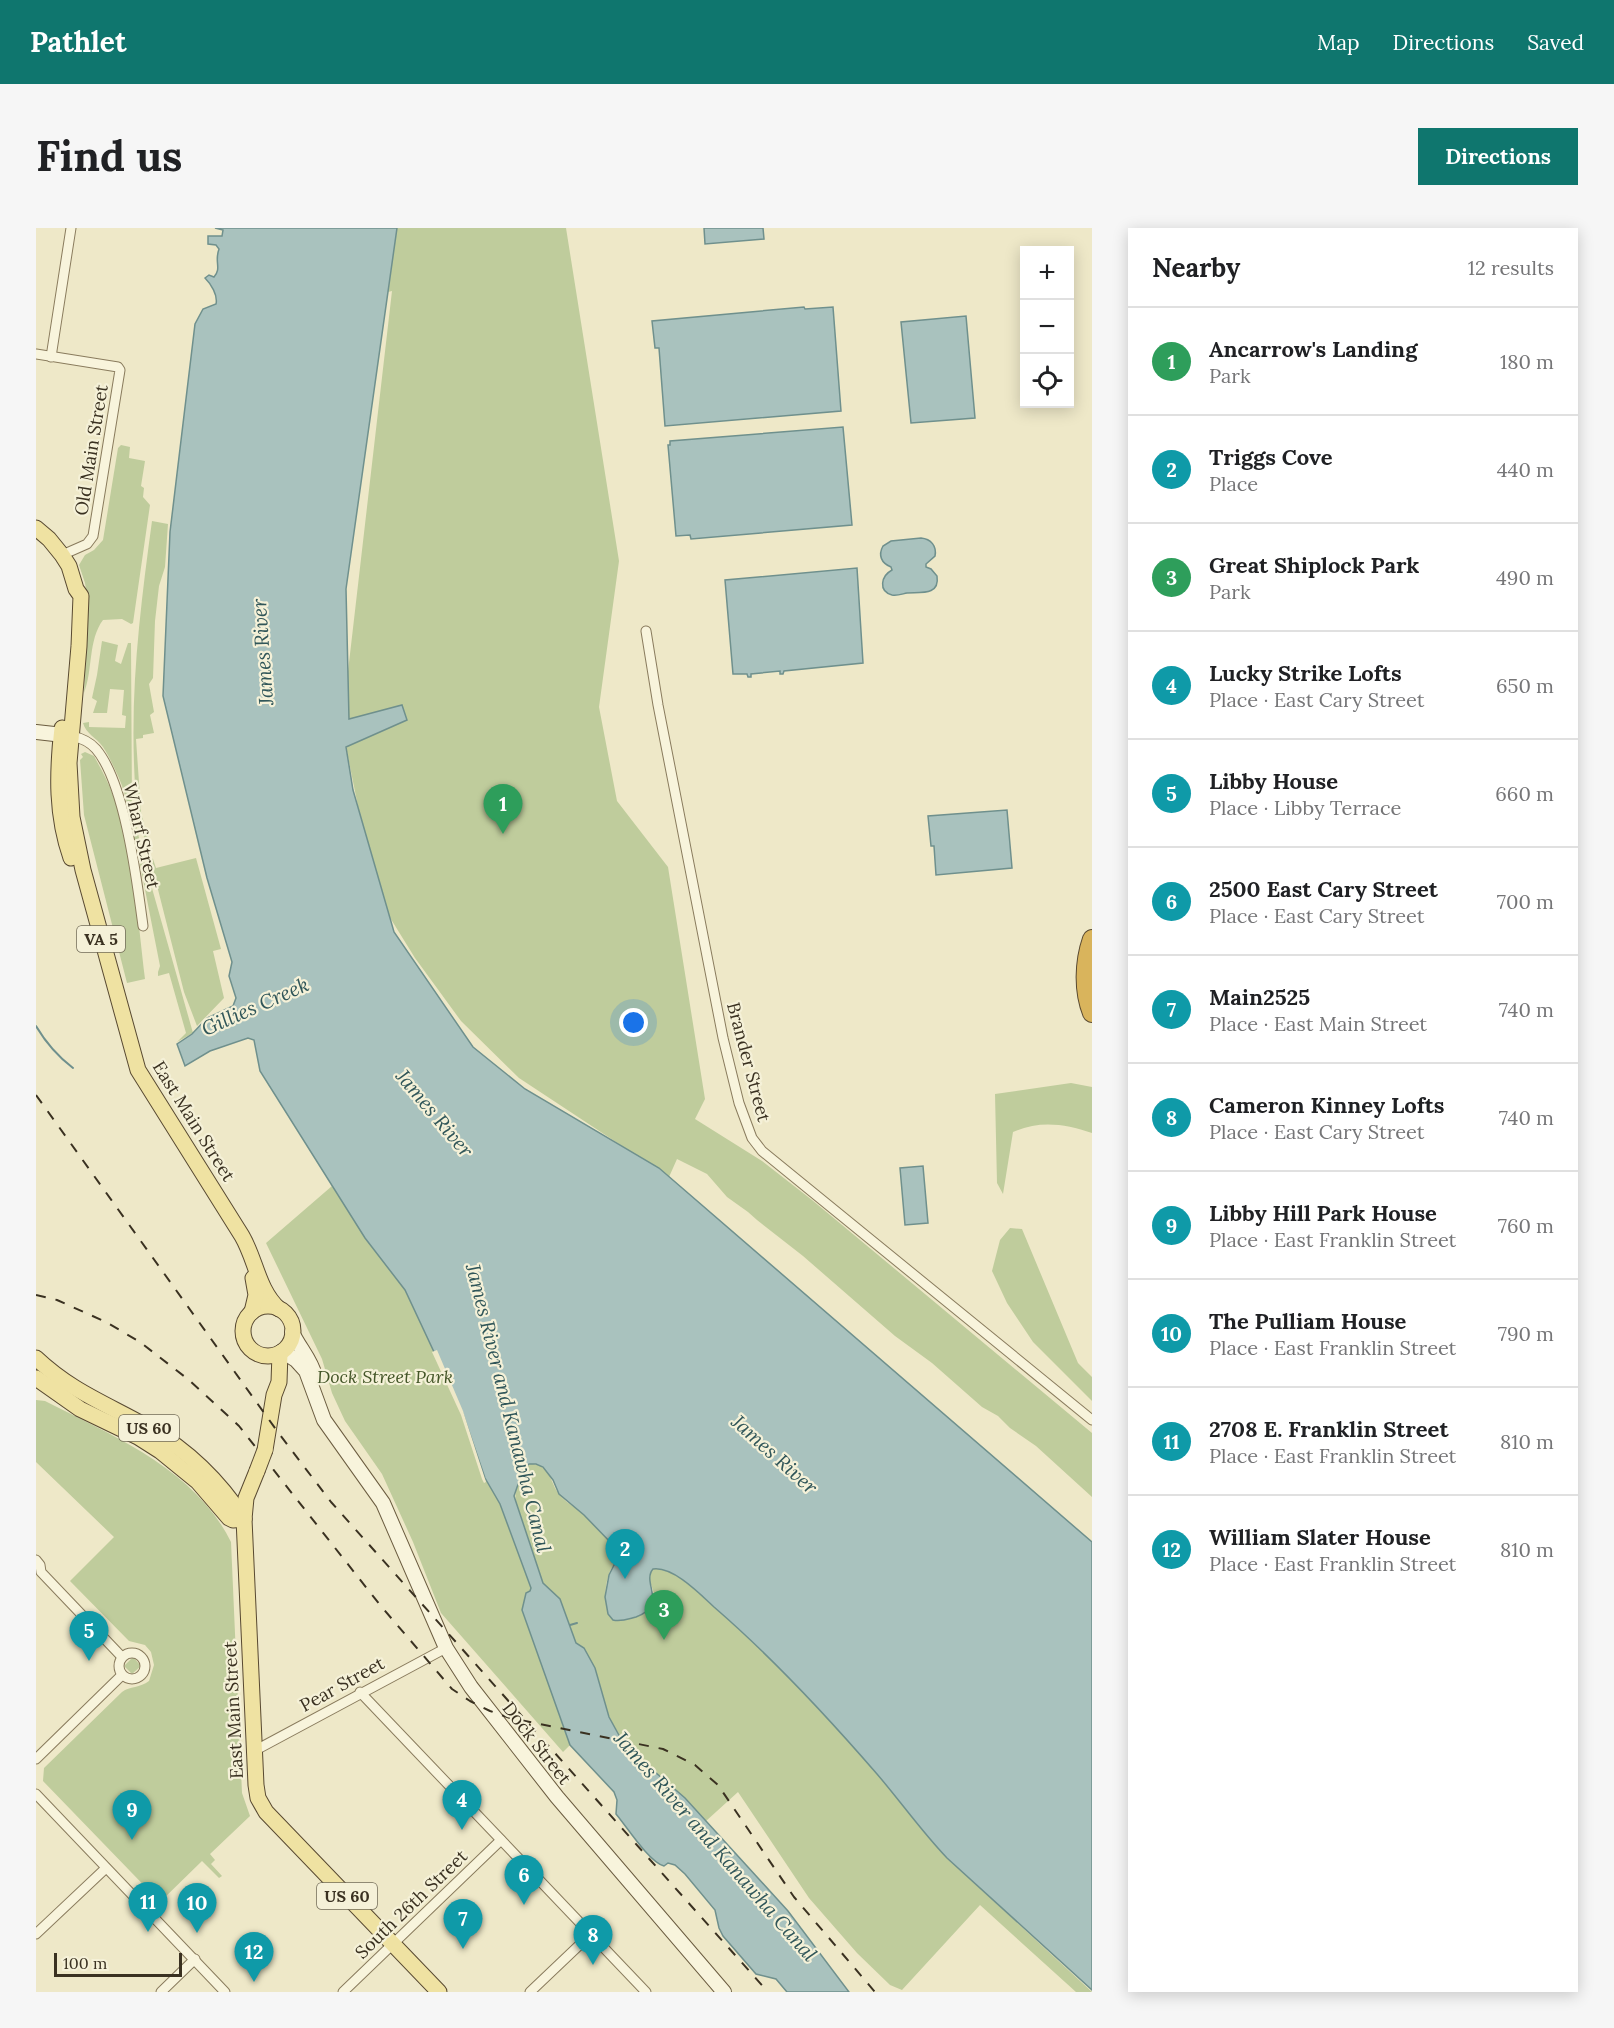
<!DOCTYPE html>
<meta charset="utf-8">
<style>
:root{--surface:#fff;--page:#f6f6f6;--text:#202124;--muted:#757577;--line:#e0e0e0;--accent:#0f766e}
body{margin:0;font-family:Lora,serif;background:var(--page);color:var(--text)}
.controls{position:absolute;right:18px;top:18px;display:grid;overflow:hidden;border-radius:0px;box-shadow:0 3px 15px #0003}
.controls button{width:54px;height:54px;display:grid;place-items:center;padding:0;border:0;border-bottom:2px solid var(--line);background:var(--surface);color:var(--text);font:30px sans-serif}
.scale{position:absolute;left:18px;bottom:15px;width:128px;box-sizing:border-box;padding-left:6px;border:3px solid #3a3121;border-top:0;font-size:16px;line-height:21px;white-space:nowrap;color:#3a3121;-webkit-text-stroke:4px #f5f1d8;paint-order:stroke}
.you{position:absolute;left:598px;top:795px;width:21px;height:21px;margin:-15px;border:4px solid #fff;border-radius:50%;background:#1a73e8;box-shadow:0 0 0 9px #1a73e833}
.badge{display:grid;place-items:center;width:39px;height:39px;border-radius:50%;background:var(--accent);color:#fff;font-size:20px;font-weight:700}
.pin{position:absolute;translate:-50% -50px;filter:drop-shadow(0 2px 3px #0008)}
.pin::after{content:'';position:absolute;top:32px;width:21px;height:18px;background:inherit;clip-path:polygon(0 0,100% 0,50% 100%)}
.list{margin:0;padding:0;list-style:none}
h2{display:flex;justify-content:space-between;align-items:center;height:78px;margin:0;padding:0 24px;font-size:26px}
h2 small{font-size:20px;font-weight:400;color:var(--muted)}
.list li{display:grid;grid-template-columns:39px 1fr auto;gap:18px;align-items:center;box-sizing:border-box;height:108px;padding:0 24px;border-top:2px solid var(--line)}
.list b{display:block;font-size:22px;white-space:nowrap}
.list p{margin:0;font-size:20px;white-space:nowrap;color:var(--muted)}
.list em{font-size:20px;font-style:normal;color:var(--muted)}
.icon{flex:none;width:33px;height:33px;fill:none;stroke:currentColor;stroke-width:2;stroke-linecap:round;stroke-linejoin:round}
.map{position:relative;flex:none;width:1056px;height:1764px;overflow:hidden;border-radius:0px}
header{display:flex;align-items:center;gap:36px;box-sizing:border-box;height:84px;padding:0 30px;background:var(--accent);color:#fff}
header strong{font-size:28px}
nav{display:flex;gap:33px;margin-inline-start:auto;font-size:21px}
.intro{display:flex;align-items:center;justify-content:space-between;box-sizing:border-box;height:144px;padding:0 36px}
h1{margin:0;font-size:42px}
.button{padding:15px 27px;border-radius:0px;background:var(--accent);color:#fff;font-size:21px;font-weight:700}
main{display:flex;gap:36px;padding:0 36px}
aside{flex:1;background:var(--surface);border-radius:0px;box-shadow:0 3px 15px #0003}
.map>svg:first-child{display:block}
.green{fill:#bfcc9c}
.water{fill:#a9c2be;stroke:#6f908d;stroke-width:1.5}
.pier{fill:#eee8c8}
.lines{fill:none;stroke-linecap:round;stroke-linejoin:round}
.stream{stroke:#6f908d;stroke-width:2}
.minor-casing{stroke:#897b5d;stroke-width:11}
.secondary-casing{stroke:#6b5c40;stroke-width:16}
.primary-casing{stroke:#584931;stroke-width:17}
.motorway-casing{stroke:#584931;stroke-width:20}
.minor{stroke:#f8f4dc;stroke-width:9}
.secondary{stroke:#f8f4dc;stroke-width:14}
.primary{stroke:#efe2a2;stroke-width:15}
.motorway{stroke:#d9b45c;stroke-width:18}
.rail{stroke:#3a3121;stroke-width:2;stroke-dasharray:10 10;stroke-linecap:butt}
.primary-bridge-casing{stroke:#584931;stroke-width:17;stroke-linecap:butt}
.primary-bridge{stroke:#efe2a2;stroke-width:15}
.labels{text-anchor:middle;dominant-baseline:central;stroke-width:4.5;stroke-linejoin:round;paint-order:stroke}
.shield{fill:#f5f1d8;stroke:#726b58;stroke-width:1.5}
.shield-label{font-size:16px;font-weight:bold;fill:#3a3121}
.street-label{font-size:18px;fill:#3a3121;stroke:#f5f1d8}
.park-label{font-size:18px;font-style:italic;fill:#445628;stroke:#f5f1d8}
.water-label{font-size:20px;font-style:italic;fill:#305659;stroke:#f5f1d8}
</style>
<header>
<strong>Pathlet</strong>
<nav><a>Map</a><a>Directions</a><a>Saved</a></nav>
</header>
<div class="intro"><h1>Find us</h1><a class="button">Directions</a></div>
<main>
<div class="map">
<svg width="1056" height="1764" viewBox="0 0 1056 1764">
<rect width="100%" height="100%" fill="#eee8c8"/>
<g class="green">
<polygon points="361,0 530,0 583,333 563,479 581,573 632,639 669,871 659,891 726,933 776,972 1056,1205 1056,1269 1000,1218 974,1200 962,1188 946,1179 896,1135 859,1108 767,1028 721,992 712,984 691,969 671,946 641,931 633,949 483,850 425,793 379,730 340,667 310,519 371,492 366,477 313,492 311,452 356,63 352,64"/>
<path d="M85 217 94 219 93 230 109 233 105 258 108 260 107 269 114 277 97 395 95 396 86 391 67 392C52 412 57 442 48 465L52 376 49 355 43 337 49 327 58 322 67 312 82 220Z"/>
<path d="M116 293 132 296 129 339 123 358 119 393 117 450 113 456 118 484 114 487 118 505 107 507V510L100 511 105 584 113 615 111 616C100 592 99 562 98 535 95 453 105 374 116 293Z"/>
<path d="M66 413 82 417 79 433 85 436 92 415H95L96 581 105 618 99 617C94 594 92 569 82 548 78 539 73 528 67 519 60 509 50 506 47 495L53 494V499L89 500 90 488 86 487 88 462 74 461 71 485H57L61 473 56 470 61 447Z"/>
<path d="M49 524 58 528C65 541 73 555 78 570 97 628 102 691 109 751L91 755 48 587 44 532 47 529 45 526Z"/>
<polygon points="114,630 117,631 120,640 160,630 185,721 177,723 188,770 161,798 148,764"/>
<polygon points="106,632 108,632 157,805 141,814 150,805 133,745 122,748 122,744 124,738 104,636"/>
<path d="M1035 855 1056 859V905C1029 896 1004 892 977 904L967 966 961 955 959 866Z"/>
<polygon points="296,958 329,1010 369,1062 427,1186 449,1250 464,1276 495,1360 525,1491 534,1517 527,1524 405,1385 377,1314 346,1246 309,1193 296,1165 286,1131 230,1015"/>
<polygon points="974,1000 986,1001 1042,1135 1056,1149 1056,1173 997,1114 971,1075 956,1043 964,1012"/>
<path d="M0 1172 9 1173C77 1208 159 1241 195 1314L206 1565 214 1588 174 1626 179 1632 175 1636 186 1648 183 1650 166 1633 124 1674 7 1553 8 1540 86 1464C94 1458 104 1460 113 1453L118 1437 115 1424 109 1417 93 1413 34 1353 78 1309 0 1234Z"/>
<path d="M493 1236C498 1236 502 1236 506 1239 516 1246 516 1258 523 1266 527 1272 535 1277 541 1281 551 1289 579 1314 581 1326 582 1332 577 1338 574 1343 568 1358 567 1379 577 1392 593 1392 617 1388 618 1368 618 1357 608 1351 617 1341 637 1338 663 1366 678 1379 737 1430 790 1487 841 1546 865 1574 886 1604 911 1630L1056 1764H1040L944 1677 866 1762 854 1757 821 1725 773 1670 702 1564 670 1593 649 1570 590 1518 573 1489 559 1440 540 1415 507 1355 480 1274C477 1263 485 1244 493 1236Z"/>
<polygon points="97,1429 105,1438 96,1446 88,1438"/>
</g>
<g class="water">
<path d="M179 0H361L310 361 313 491 366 477 371 492 310 519 317 562 358 704 437 819 489 861 623 940 1056 1314V1762L911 1630C886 1604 865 1574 841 1546 790 1487 737 1430 678 1379 664 1366 637 1338 617 1341 605 1355 633 1377 600 1389 592 1391 585 1394 577 1392L572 1386 569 1369 573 1347 581 1331V1325L577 1317 548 1287 523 1266 517 1252 507 1239 500 1236H493L487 1242 478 1268 507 1355 524 1371 540 1415 548 1420 559 1440 573 1489 589 1518 649 1570 752 1683 813 1764H751L740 1751 720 1746 687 1708 683 1700 679 1682 649 1646 639 1637 632 1635 628 1638C613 1634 591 1599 580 1586L581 1572 578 1564 534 1517 486 1382 490 1365 494 1363 495 1360 464 1276 449 1250 427 1186 369 1062 329 1010 224 843 218 812 212 810 174 823 149 838 141 816 156 806 171 790 197 778 200 770 193 748 196 734 171 650 127 468 134 304 159 96 167 81 180 76C182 67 175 56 169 50L173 47 178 49C186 40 178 34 183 21L180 17 172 16V8H186L187 2Z"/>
<polygon points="668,0 727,0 728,11 669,16"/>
<polygon points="768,79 769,81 797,79 805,183 629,198 623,120 619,120 616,93"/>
<polygon points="930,88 939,190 875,195 865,94"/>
<polygon points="807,199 816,297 655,311 654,307 640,308 632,217 634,217 634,213"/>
<path d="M885 310C895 311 901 318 899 328L890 336V339L895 341 901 348C904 368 884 364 871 365 866 366 861 368 856 367 842 363 845 348 856 342L855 339C845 335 842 327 847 318L855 313Z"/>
<polygon points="821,340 827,435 748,443 747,446 744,446 744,443 715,446 715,449 712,449 711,446 697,446 689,352"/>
<polygon points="971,582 976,640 900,647 898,618 895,618 892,588"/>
<polygon points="887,938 892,995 869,997 864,940"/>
</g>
<polygon class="pier" points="401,1122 427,1183 450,1254 448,1255 446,1251 425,1187 396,1124"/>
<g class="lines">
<g class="stream">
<path d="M0 798C10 815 20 827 37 840"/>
<polyline points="534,1397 541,1395"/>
</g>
<defs>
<g id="minor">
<polyline points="0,126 82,139 84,142 57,308 51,316 26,327"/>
<polyline points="15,129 35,0"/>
<polyline points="610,403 622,477 687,810 703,875 716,910 726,923 1056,1192"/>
<path d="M36 508C45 510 53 513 60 521 89 555 101 653 107 698"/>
<polyline points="0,1332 4,1337 5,1344 86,1429"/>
<circle cx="96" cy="1438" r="13"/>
<polyline points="324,1464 610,1764"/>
<polyline points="218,1523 410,1420"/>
<polyline points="0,1531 86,1447"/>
<polyline points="0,1566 189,1764"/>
<polyline points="0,1706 70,1640"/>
<polyline points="125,1764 159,1731"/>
<polyline points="307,1764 465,1612"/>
<polyline points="494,1764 555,1706"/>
</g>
<g id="secondary">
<polyline points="0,504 36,508"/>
<path d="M256 1104C263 1120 275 1131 279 1148"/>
<polyline points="246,1123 260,1132 270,1143 288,1192 347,1275 410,1420 435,1459 521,1569 688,1764"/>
</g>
<g id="primary">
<path d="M0 300 13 311 26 327 33 338 40 361 45 368 43 418 33 535 36 589 47 642 102 842 206 1008C220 1032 222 1062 243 1081"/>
<path d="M26 500C21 546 20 587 35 630"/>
<circle cx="232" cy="1103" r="25"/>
<polyline points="216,1084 220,1067 217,1050"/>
<path d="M0 1130C36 1164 71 1176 113 1200 151 1222 184 1254 208 1291"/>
<polyline points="0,1150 44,1181 102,1209 124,1223 162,1254 193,1290 197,1292 208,1291"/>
<polyline points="229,1222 238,1167 243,1154 244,1125"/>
<polyline points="221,1243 210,1270 208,1291 220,1557 222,1570 230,1584 403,1764"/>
</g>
<path id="motorway" d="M1056 711C1048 734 1047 763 1056 785"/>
</defs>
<use href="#minor" class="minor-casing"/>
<use href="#secondary" class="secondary-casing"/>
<use href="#primary" class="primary-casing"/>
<use href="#motorway" class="motorway-casing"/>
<use href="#minor" class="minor"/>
<use href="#secondary" class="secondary"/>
<use href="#primary" class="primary"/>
<use href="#motorway" class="motorway"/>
<g class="rail">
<polyline points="0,867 244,1207 295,1274 732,1764"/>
<polyline points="0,1067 21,1072 70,1094 104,1114 153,1152 203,1198 344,1377 416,1461 434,1473 454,1483 474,1490 627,1521 659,1537 682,1557 758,1669 839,1764"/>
</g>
<defs>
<polyline id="primary-bridge" points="221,1243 229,1222"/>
</defs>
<use href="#primary-bridge" class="primary-bridge-casing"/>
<use href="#primary-bridge" class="primary-bridge"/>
</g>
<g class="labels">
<g class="shield">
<rect x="41" y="698" width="48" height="26" rx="4.5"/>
<rect x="83" y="1187" width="60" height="26" rx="4.5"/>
<rect x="281" y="1655" width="60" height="26" rx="4.5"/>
</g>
<g class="shield-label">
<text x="65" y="711">VA 5</text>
<text x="113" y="1200">US 60</text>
<text x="311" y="1668">US 60</text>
</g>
<g class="street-label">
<text transform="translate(55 222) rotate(-81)">Old Main Street</text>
<text transform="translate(106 608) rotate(77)">Wharf Street</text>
<text transform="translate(713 834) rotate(75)">Brander Street</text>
<text transform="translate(158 893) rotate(58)">East Main Street</text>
<text transform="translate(306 1456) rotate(-29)">Pear Street</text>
<text transform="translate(197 1482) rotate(-93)">East Main Street</text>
<text transform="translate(501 1515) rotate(52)">Dock Street</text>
<text transform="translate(375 1676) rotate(-44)">South 26th Street</text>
</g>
<g class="park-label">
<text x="349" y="1148">Dock Street Park</text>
</g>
<g class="water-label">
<text transform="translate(226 424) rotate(-94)">James River</text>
<text transform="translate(219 778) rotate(-24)">Gillies Creek</text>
<text transform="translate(399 885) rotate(50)">James River</text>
<text transform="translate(473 1180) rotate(76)">James River and Kanawha Canal</text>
<text transform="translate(739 1226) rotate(42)">James River</text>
<text transform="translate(680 1618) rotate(49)">James River and Kanawha Canal</text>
</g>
</g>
</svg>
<div class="controls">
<button>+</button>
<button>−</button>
<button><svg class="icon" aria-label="locate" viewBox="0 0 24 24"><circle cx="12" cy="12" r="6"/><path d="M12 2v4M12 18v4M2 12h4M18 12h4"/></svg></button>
</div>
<div class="scale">100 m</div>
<div class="you"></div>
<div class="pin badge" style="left:467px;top:606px;background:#2e9e5b">1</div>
<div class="pin badge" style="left:589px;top:1351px;background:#0f9aa8">2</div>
<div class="pin badge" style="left:628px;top:1412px;background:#2e9e5b">3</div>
<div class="pin badge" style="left:426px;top:1602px;background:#0f9aa8">4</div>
<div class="pin badge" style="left:53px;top:1433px;background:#0f9aa8">5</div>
<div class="pin badge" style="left:488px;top:1677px;background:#0f9aa8">6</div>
<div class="pin badge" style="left:427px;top:1721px;background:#0f9aa8">7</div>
<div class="pin badge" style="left:557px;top:1737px;background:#0f9aa8">8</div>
<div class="pin badge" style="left:96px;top:1612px;background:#0f9aa8">9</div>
<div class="pin badge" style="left:161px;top:1705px;background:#0f9aa8">10</div>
<div class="pin badge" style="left:112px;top:1704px;background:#0f9aa8">11</div>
<div class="pin badge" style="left:218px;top:1754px;background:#0f9aa8">12</div>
</div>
<aside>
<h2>Nearby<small>12 results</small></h2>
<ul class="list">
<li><span class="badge" style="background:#2e9e5b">1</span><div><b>Ancarrow's Landing</b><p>Park</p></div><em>180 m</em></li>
<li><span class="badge" style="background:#0f9aa8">2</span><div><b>Triggs Cove</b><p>Place</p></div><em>440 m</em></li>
<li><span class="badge" style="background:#2e9e5b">3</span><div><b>Great Shiplock Park</b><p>Park</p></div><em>490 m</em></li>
<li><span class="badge" style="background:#0f9aa8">4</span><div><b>Lucky Strike Lofts</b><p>Place · East Cary Street</p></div><em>650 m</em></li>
<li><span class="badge" style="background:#0f9aa8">5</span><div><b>Libby House</b><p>Place · Libby Terrace</p></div><em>660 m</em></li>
<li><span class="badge" style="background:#0f9aa8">6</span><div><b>2500 East Cary Street</b><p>Place · East Cary Street</p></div><em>700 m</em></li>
<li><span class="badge" style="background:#0f9aa8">7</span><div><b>Main2525</b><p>Place · East Main Street</p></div><em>740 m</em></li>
<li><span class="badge" style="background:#0f9aa8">8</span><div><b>Cameron Kinney Lofts</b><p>Place · East Cary Street</p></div><em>740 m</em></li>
<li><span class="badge" style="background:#0f9aa8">9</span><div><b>Libby Hill Park House</b><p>Place · East Franklin Street</p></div><em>760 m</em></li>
<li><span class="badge" style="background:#0f9aa8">10</span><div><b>The Pulliam House</b><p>Place · East Franklin Street</p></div><em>790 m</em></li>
<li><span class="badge" style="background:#0f9aa8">11</span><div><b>2708 E. Franklin Street</b><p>Place · East Franklin Street</p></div><em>810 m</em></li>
<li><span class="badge" style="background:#0f9aa8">12</span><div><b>William Slater House</b><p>Place · East Franklin Street</p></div><em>810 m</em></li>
</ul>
</aside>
</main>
